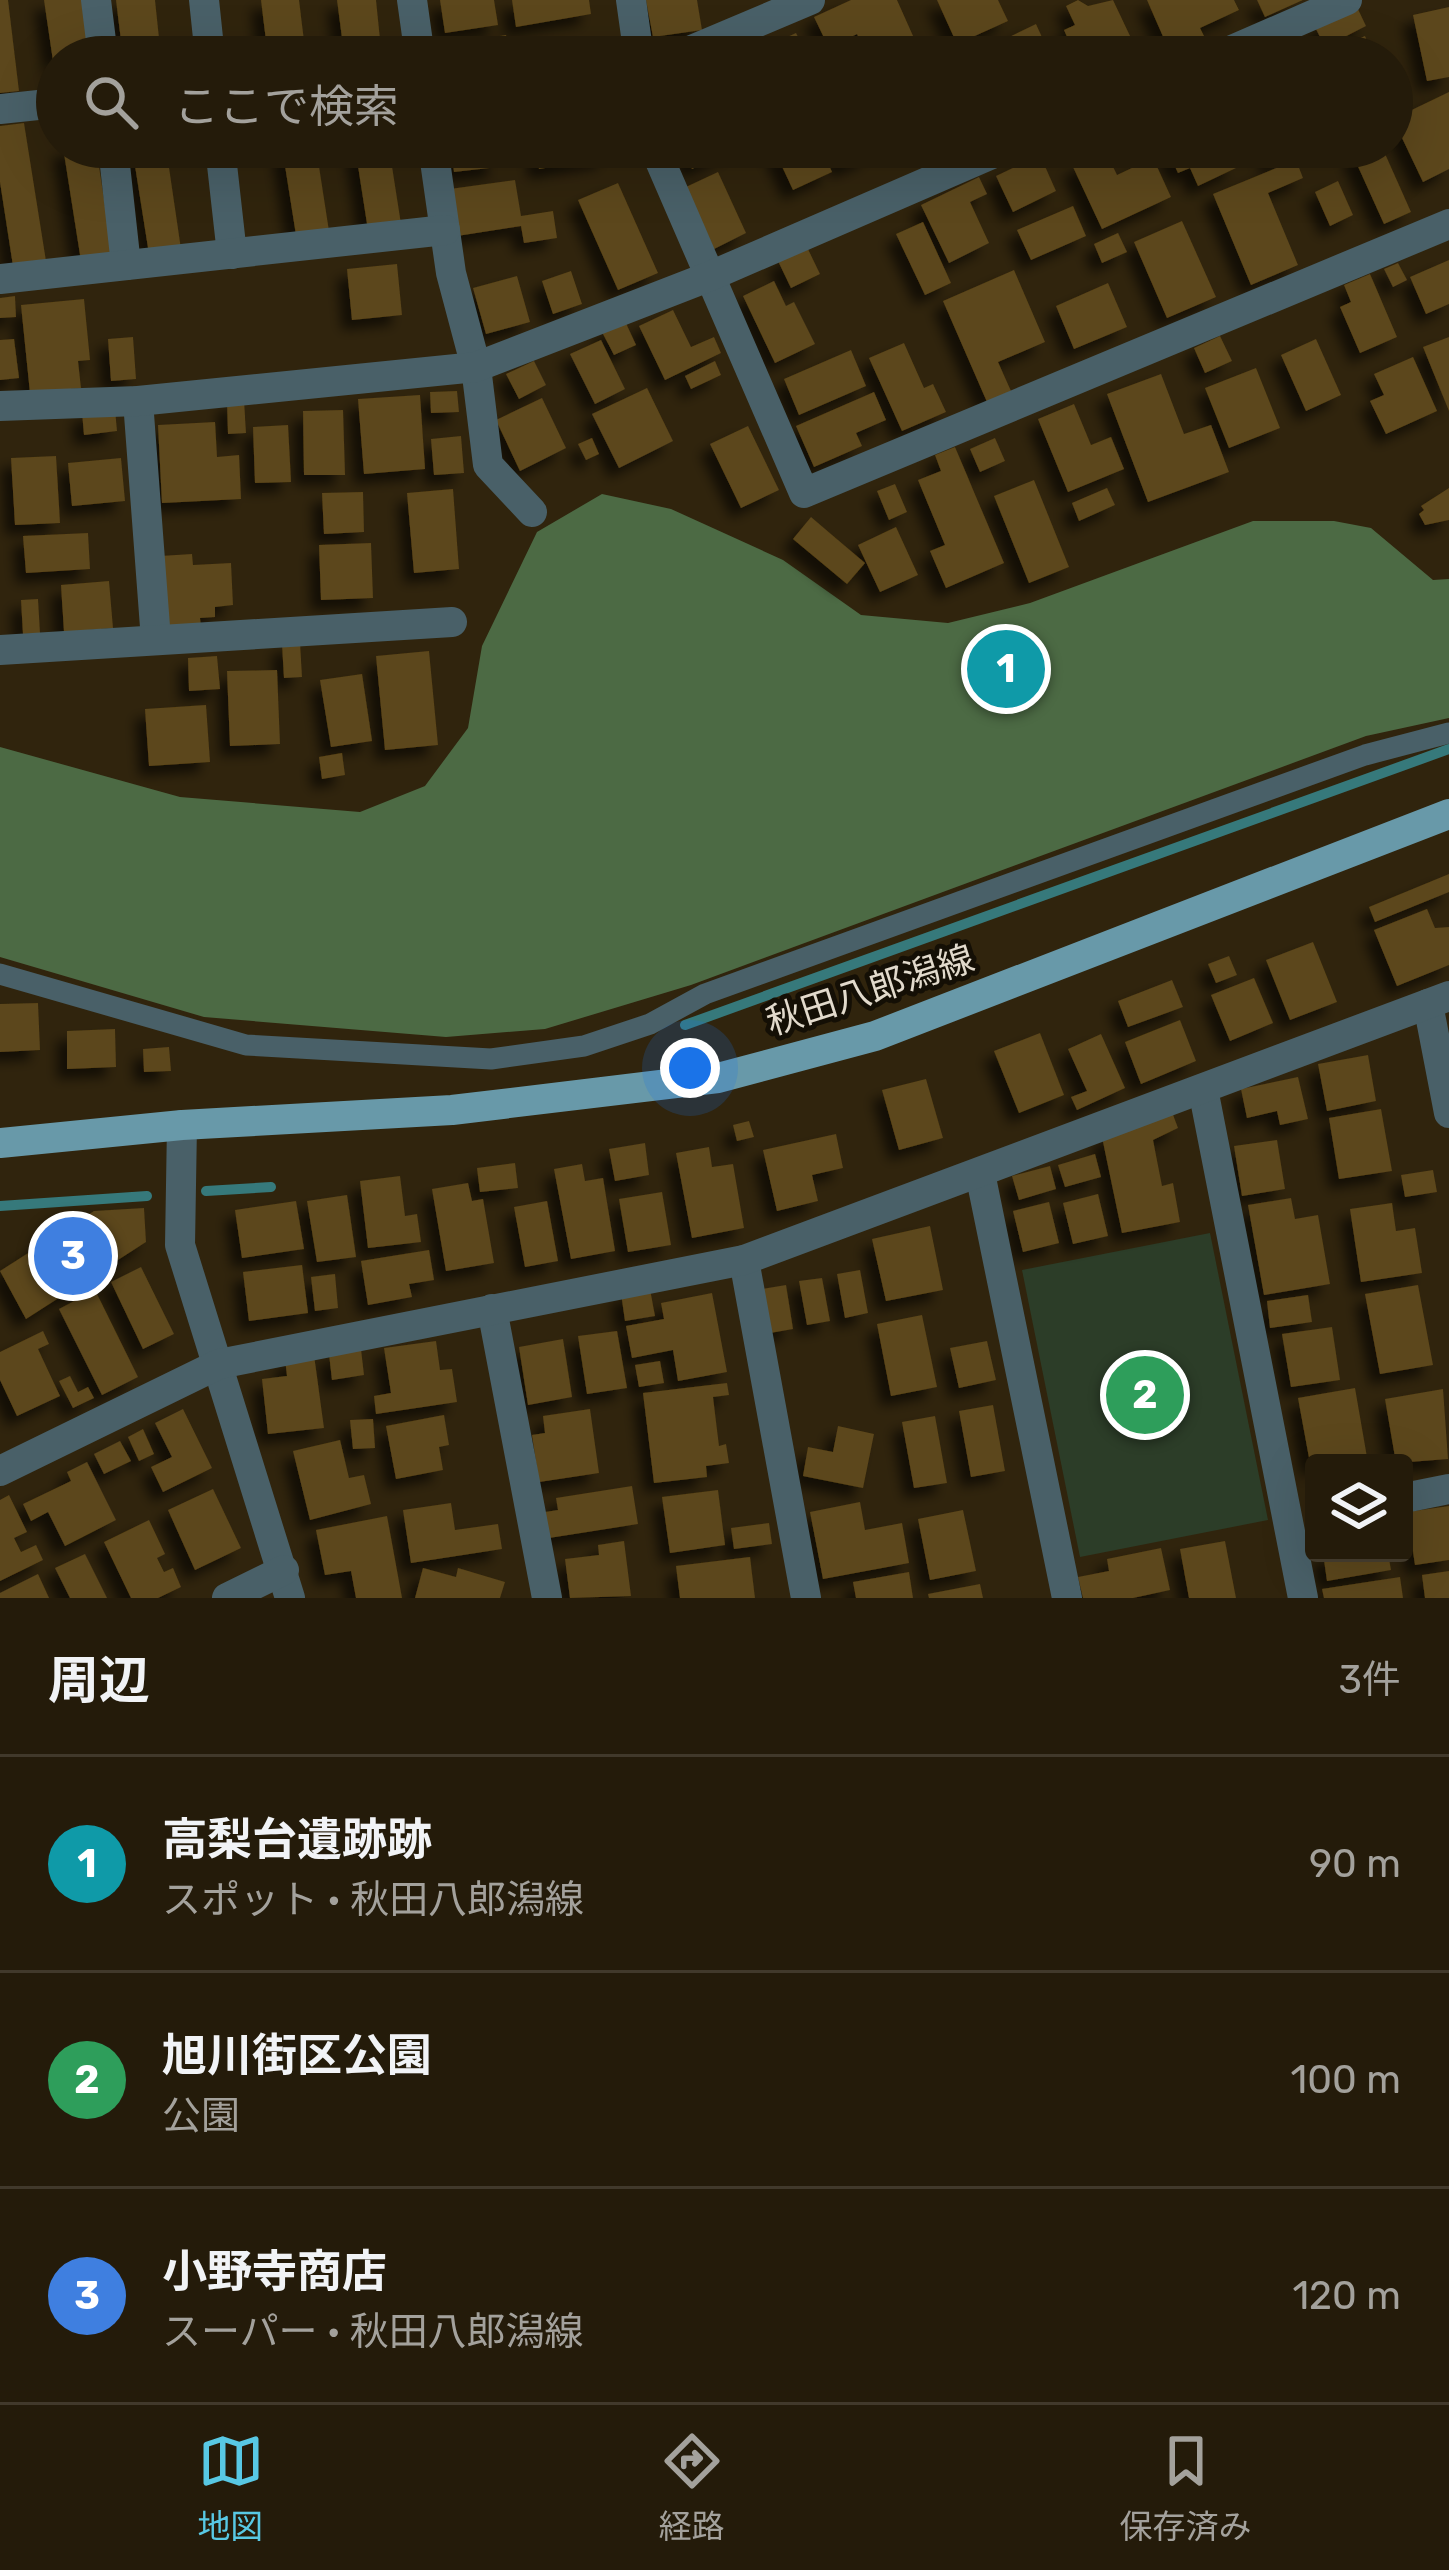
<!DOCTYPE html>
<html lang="ja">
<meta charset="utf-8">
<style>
:root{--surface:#241b0a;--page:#2c2413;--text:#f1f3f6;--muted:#a3a19c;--line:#41392b;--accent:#58c8e4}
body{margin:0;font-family:Rubik,"Noto Sans JP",sans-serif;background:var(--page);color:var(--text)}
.controls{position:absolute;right:36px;bottom:36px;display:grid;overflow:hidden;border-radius:12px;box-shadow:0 12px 48px #0002}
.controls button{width:108px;height:108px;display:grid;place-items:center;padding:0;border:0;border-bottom:3px solid var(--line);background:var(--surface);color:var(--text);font:60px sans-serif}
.you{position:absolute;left:690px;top:1068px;width:42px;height:42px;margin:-30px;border:9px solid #fff;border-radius:50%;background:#1a73e8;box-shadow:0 0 0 18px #1a73e833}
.badge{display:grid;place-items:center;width:78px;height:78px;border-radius:50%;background:var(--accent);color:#fff;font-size:39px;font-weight:700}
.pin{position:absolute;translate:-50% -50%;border:6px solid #fff;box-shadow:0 3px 12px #0006}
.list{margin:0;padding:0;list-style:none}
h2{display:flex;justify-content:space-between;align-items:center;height:156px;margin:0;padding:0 48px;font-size:51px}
h2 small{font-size:39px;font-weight:400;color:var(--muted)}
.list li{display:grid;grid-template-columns:78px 1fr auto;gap:36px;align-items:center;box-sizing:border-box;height:216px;padding:0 48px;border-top:3px solid var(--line)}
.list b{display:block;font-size:45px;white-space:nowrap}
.list p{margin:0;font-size:39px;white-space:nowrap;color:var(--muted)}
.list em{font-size:39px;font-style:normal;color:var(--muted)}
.icon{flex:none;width:66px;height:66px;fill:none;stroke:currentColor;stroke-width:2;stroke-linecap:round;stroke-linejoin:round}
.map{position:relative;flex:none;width:1449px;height:1598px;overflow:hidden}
.search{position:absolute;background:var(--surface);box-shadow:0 12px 48px #0002;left:36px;right:36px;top:36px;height:132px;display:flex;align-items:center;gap:30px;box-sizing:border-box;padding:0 42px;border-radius:66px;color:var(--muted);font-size:45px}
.sheet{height:804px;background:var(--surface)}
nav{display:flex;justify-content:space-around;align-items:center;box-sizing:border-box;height:168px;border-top:3px solid var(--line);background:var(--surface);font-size:33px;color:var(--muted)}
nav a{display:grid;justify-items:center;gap:6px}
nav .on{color:var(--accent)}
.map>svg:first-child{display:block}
.green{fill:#2c3d28}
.forest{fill:#4c6a44}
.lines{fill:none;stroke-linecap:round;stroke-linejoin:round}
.stream{stroke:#36797b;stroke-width:10}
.building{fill:#5c461a;filter:url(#shadow)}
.lane{stroke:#496068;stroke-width:21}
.street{stroke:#496068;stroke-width:30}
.primary{stroke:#6899a9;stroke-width:30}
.labels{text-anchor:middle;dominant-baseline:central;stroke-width:10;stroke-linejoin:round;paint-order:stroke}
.street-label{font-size:36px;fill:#e2dacc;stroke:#140f05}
</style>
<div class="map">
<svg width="1449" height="1598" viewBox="0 0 1449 1598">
<defs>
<filter id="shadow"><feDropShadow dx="-10" dy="10" stdDeviation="6" flood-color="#0009"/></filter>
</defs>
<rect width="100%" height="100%" fill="#30240d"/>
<polygon class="green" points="1210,1233 1268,1520 1080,1557 1022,1270"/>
<polygon class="forest" points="602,494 671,509 783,560 861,615 948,623 1030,603 1253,521 1334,521 1371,528 1433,580 1449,579 1449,718 1366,736 691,985 545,1029 446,1037 204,1017 0,957 0,747 180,797 360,812 425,786 468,728 482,646 537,532"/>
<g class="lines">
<g class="stream">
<polyline points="685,1025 1449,749"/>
<polyline points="206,1191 271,1187"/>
<polyline points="0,1206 147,1196"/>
</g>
</g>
<g class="building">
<polygon points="0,0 8,0 19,91 0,93"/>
<polygon points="44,0 82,0 89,57 57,57 57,88"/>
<polygon points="116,0 155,0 161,57 123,57"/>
<polygon points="261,0 299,0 306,57 268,57"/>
<polygon points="337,0 376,0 381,49 344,53"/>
<polygon points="440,0 494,0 498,25 445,33"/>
<polygon points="512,0 589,0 591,14 516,27"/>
<polygon points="646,0 697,0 702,30 653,37"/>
<polygon points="851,0 897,0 922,56 867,57 857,34 829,48 814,17"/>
<polygon points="937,0 998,0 1008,21 957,44"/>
<polygon points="1078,0 1088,6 1113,0 1140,57 1076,57 1064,30 1075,25 1066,6"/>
<polygon points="1147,0 1234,0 1239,10 1200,28 1207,42 1172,57"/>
<polygon points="1257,0 1303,0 1265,17"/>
<polygon points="1357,7 1366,26 1325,47 1315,27"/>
<polygon points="1449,7 1449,77 1427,81 1413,15"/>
<polygon points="1036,24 1051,57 1006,57 999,42"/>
<polygon points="796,33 808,57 744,57"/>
<polygon points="506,35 510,57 444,57 442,46"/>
<polygon points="1365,36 1374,57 1326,57 1325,53"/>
<polygon points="1449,92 1449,169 1423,182 1393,119"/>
<polygon points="24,123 46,261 13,266 0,182 0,126"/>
<polygon points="63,147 96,147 113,257 81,261"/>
<polygon points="132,147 166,147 181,249 149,254"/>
<polygon points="282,147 316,147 329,231 296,235"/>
<polygon points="355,147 389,147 401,224 368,230"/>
<polygon points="451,147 496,147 498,167 454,172"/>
<polygon points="535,147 607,147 609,157 539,169"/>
<polygon points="682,147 739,147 692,169"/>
<polygon points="773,147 821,147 832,172 793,190"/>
<polygon points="832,147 870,147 873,154 842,168"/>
<polygon points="1166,147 1226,147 1236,168 1198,186 1190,168 1178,173"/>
<polygon points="1264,147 1309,147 1272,164"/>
<polygon points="1361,147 1382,147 1411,212 1384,224 1351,151"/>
<polygon points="1106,152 1117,175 1153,158 1171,197 1102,229 1073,167"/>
<polygon points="1040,155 1056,191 1013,212 996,176"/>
<polygon points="1296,160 1303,178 1268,193 1298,265 1251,285 1213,194"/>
<polygon points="718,172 746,233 714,249 686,187"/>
<polygon points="979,177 987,194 970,202 989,243 949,263 921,205"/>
<polygon points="515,180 521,216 553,211 557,238 524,243 521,226 457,236 450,189"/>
<polygon points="1338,181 1353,215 1330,226 1315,192"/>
<polygon points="618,183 658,273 618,290 578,200"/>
<polygon points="1073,206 1086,236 1031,260 1017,230"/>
<polygon points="1182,221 1216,297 1167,318 1134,242"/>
<polygon points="923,222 951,283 925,295 896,234"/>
<polygon points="1118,233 1127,252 1102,263 1094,244"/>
<polygon points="807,247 820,274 791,288 778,261"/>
<polygon points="1449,260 1449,304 1426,314 1410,277"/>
<polygon points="1398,263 1407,280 1393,287 1384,269"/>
<polygon points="397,264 402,315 352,320 347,269"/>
<polygon points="1014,270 1045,342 998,362 1011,391 987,402 943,301"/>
<polygon points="571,271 582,304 553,314 542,281"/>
<polygon points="1370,274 1397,337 1360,353 1340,307 1351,302 1344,285"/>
<polygon points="517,276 530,322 486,334 473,288"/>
<polygon points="774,281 786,306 794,302 815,344 775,363 743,296"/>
<polygon points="1108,283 1127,327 1074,349 1056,306"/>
<polygon points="15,296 16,317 0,318 0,298"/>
<polygon points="84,299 90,360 78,361 81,388 30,393 21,305"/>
<polygon points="673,310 691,347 714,337 721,353 665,380 639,326"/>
<polygon points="625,321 636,345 614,355 602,332"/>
<polygon points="1220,336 1232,361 1205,373 1194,348"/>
<polygon points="133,337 136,379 111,381 108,339"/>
<polygon points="1449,337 1449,411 1423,347"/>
<polygon points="14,339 19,378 0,380 0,340"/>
<polygon points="1316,339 1341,395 1306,411 1281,355"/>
<polygon points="601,340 625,389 595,404 570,354"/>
<polygon points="904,343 924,388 933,384 946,412 902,431 869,358"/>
<polygon points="851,350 866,386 799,415 784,379"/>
<polygon points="1413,357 1437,411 1386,434 1370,401 1384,395 1374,374"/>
<polygon points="534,361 546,385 519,399 506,374"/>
<polygon points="715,361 721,375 691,389 685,376"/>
<polygon points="1256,368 1280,428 1229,448 1205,388"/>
<polygon points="1161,374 1184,434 1211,425 1229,472 1148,502 1107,394"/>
<polygon points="647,388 673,441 619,468 592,414"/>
<polygon points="457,391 459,412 431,413 430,392"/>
<polygon points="874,392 886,420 856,433 862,446 814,467 796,426"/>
<polygon points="420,395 425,469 364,474 358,399"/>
<polygon points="542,398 566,448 520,471 496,420"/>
<polygon points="244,400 246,433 228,434 227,401"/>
<polygon points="1074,404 1091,445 1111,437 1124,469 1068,492 1038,419"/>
<polygon points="115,409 117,431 84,435 82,412"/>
<polygon points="343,410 345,475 304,475 303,411"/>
<polygon points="215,422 217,457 239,455 241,499 162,503 158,425"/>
<polygon points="288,425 291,482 255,483 253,427"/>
<polygon points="748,426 779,490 741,508 710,444"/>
<polygon points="461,436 464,473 434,475 431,439"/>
<polygon points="592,438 599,454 586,460 578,444"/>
<polygon points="995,438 1005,461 980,472 970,449"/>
<polygon points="955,447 1004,563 946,588 930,551 945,545 918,480 941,471 935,455"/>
<polygon points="56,456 60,523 15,525 11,458"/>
<polygon points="121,458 125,501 72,506 68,463"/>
<polygon points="1034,480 1069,567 1029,583 994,496"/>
<polygon points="895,484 907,512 889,520 877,491"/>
<polygon points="1107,488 1115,505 1079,521 1072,503"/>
<polygon points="1449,488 1449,520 1425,525 1419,514 1424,510 1421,506"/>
<polygon points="453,489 459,569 414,573 407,493"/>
<polygon points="363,492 364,532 324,534 322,493"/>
<polygon points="811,517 865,563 847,584 793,539"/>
<polygon points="896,527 918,575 880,592 858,545"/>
<polygon points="88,533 90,569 26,573 23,536"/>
<polygon points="371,543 373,598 321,600 319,545"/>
<polygon points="192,554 193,565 231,563 233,605 215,607 215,617 200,618 201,627 165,629 160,556"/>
<polygon points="109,581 113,628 64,632 61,585"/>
<polygon points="38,599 40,633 23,634 21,600"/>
<polygon points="300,642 302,677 284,678 282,644"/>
<polygon points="429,651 438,745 385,750 376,656"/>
<polygon points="217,656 220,689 189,691 188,658"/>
<polygon points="277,670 280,744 230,746 227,671"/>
<polygon points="362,674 372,741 331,747 320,680"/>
<polygon points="206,705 210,762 149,766 145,709"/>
<polygon points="342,753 345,775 322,779 319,757"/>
<polygon points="1449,874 1449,892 1375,922 1369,907"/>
<polygon points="1427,909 1435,928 1449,927 1449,965 1397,986 1374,930"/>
<polygon points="1313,942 1337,1002 1290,1020 1266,960"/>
<polygon points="1229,956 1237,975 1216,983 1208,964"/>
<polygon points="1254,978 1273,1023 1230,1041 1211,995"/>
<polygon points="1172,980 1183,1007 1128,1027 1118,1001"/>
<polygon points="38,1003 40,1050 0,1052 0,1004"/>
<polygon points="1180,1020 1196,1061 1141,1084 1125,1042"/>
<polygon points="115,1029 116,1067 67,1069 67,1031"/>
<polygon points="1040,1033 1064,1095 1019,1113 994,1051"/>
<polygon points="1101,1034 1125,1088 1077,1110 1071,1097 1087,1091 1068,1049"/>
<polygon points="169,1047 171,1071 144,1072 143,1049"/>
<polygon points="1368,1055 1376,1101 1327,1111 1318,1064"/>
<polygon points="1298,1077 1308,1119 1280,1125 1277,1111 1247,1118 1241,1089"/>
<polygon points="926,1079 943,1138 899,1150 882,1090"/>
<polygon points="1381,1109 1392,1171 1339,1179 1329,1118"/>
<polygon points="1172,1112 1178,1128 1153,1140 1162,1186 1173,1183 1180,1222 1122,1233 1102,1137"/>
<polygon points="749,1121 754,1137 737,1141 733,1125"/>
<polygon points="836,1134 843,1168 812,1175 818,1201 777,1211 763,1150"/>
<polygon points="1277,1140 1285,1189 1242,1196 1234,1146"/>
<polygon points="645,1143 649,1175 615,1181 609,1149"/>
<polygon points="709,1147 712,1167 733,1164 744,1228 692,1238 676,1153"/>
<polygon points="1095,1154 1101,1177 1065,1187 1058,1165"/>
<polygon points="515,1163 518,1188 480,1192 477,1168"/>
<polygon points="582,1164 585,1181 603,1178 615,1251 571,1259 554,1169"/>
<polygon points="1050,1166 1056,1189 1019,1200 1012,1176"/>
<polygon points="1433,1170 1437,1192 1405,1197 1401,1175"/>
<polygon points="400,1176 405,1216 417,1214 421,1242 368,1248 360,1181"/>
<polygon points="468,1183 472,1201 483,1199 494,1263 446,1271 432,1189"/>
<polygon points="662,1192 671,1245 628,1252 619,1199"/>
<polygon points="1098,1194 1108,1236 1073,1244 1063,1203"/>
<polygon points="347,1195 356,1257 317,1262 307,1201"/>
<polygon points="1291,1198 1295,1219 1318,1215 1330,1284 1264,1295 1248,1205"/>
<polygon points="296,1201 304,1249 242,1258 235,1210"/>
<polygon points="547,1201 558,1261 525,1267 514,1207"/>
<polygon points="1049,1202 1059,1243 1023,1252 1013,1211"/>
<polygon points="1392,1203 1396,1231 1415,1228 1422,1273 1361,1282 1350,1209"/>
<polygon points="144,1208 146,1242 26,1319 0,1271 94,1211"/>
<polygon points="930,1226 943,1290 886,1301 872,1239"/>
<polygon points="429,1250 434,1280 409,1284 412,1297 368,1305 361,1261"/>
<polygon points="302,1265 308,1313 249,1321 243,1272"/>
<polygon points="141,1267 174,1334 143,1349 111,1282"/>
<polygon points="860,1270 868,1313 845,1318 837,1274"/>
<polygon points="335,1274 338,1308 315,1311 311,1277"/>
<polygon points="822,1278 830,1321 807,1325 799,1281"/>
<polygon points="786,1285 793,1329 770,1333 762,1289"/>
<polygon points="1418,1285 1433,1365 1380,1374 1365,1294"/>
<polygon points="650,1289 655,1316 625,1321 621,1293"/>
<polygon points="95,1290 138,1377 102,1395 59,1309"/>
<polygon points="712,1293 727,1372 678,1381 673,1350 632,1358 626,1326 664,1319 661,1303"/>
<polygon points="1308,1295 1312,1322 1270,1328 1267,1301"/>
<polygon points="922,1315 937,1387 891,1396 877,1324"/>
<polygon points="1332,1327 1340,1380 1291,1387 1282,1334"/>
<polygon points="43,1331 49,1344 38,1349 60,1396 17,1416 0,1380 0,1352"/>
<polygon points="617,1331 627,1388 587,1394 578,1336"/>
<polygon points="563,1339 572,1397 528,1405 519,1347"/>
<polygon points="436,1341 440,1370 452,1369 457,1402 376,1414 374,1396 391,1393 384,1348"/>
<polygon points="987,1341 996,1380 959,1388 950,1348"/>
<polygon points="361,1349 364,1375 332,1380 329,1354"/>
<polygon points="314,1355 324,1428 268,1434 262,1379 287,1376 285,1359"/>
<polygon points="660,1361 664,1383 639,1387 635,1365"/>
<polygon points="70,1376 78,1392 88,1387 94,1398 73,1408 59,1381"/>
<polygon points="727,1383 729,1395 713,1397 719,1446 726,1444 729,1463 706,1466 707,1477 654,1483 643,1393"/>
<polygon points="1355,1388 1368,1463 1314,1463 1312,1474 1298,1398"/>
<polygon points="1443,1389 1448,1459 1396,1463 1385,1399"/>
<polygon points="993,1405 1005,1471 971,1477 959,1411"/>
<polygon points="183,1409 212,1468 163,1492 151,1467 172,1457 155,1423"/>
<polygon points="590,1409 599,1473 539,1482 532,1435 545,1433 543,1416"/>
<polygon points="444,1415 449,1445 439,1447 443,1470 396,1479 386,1426"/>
<polygon points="935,1416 947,1483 914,1488 902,1422"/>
<polygon points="373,1419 375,1448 353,1449 350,1420"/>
<polygon points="838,1426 874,1434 863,1488 803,1476 808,1447 833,1452"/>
<polygon points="143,1429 154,1454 139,1461 128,1437"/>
<polygon points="340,1440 349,1478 364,1475 371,1504 310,1520 293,1451"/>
<polygon points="120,1441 131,1461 104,1474 94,1454"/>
<polygon points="87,1462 116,1520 65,1546 48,1512 31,1521 23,1504 71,1481 67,1472"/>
<polygon points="632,1486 638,1524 549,1538 545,1512 558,1510 556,1498"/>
<polygon points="213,1489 241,1548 195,1570 168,1510"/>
<polygon points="718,1490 725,1545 670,1553 662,1497"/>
<polygon points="9,1495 27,1532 14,1538 21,1552 36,1545 43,1560 0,1581 0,1500"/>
<polygon points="860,1502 865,1530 902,1523 909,1563 823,1579 810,1512"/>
<polygon points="451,1503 455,1530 498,1524 502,1549 411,1563 403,1510"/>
<polygon points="1449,1506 1449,1560 1415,1565 1407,1512"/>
<polygon points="963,1510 976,1571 930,1580 918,1519"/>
<polygon points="387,1516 402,1598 356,1598 351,1571 325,1575 316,1530"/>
<polygon points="149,1520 165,1554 157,1558 164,1572 173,1568 181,1587 158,1598 131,1598 104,1542"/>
<polygon points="769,1523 772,1544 734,1549 731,1528"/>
<polygon points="624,1541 631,1596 570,1598 565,1559 599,1555 598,1545"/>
<polygon points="1225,1541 1236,1598 1189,1598 1180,1549"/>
<polygon points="1161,1548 1170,1590 1133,1598 1083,1598 1078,1577 1109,1571 1107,1559"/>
<polygon points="1323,1553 1388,1553 1391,1570 1327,1581"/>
<polygon points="85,1554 107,1598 70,1598 55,1568"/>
<polygon points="750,1557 755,1598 680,1598 676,1566"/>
<polygon points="423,1568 456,1577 458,1568 505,1582 500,1598 415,1598"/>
<polygon points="1449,1571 1449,1598 1425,1598 1422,1575"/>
<polygon points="909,1572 913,1598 856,1598 853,1582"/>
<polygon points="38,1574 49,1598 0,1598 0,1593"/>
<polygon points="1400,1577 1403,1598 1324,1598 1322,1589"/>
<polygon points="980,1584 983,1598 929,1598 928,1594"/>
</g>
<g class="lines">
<polyline class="lane" points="0,974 246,1045 491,1059 584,1046 650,1024 705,994 1365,755 1449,733"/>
<g class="street">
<polyline points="96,0 103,57"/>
<polyline points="204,0 210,57"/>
<polyline points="412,0 420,57"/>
<polyline points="631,0 639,57"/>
<polyline points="675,57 810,0"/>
<polyline points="1216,57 1347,0"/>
<polyline points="0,109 57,103"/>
<polyline points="113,147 126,265"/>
<polyline points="220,147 232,254"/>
<polyline points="433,147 451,273 476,367 488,465 532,512"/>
<polyline points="654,147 804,493 1449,224"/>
<polyline points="0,279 445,230"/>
<polyline points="138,401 156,640"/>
<polyline points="0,406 138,401 476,367 708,277 1008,147"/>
<polyline points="0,650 452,622"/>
<polyline points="1428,1004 1449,1113"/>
<polyline points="1203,1089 1303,1598"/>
<polyline points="182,1125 180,1245 290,1598"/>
<polyline points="980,1173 1067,1598"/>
<polyline points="744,1260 806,1598"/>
<polyline points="492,1309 547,1598"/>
<polyline points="0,1471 219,1364 744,1260 1449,996"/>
<polyline points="1404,1498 1449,1489"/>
<polyline points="227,1598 284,1570"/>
</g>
<polyline class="primary" points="0,1143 182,1125 452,1110 718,1078 875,1036 1449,814"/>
</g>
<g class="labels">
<g class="street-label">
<text transform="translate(870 990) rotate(-18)">秋田八郎潟線</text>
</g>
</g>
</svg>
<div class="controls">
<button><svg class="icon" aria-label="layers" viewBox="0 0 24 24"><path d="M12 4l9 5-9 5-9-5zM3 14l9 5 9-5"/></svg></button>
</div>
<div class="you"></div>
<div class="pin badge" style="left:1006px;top:669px;background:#0f9aa8">1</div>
<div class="pin badge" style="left:1145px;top:1395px;background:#2e9e5b">2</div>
<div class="pin badge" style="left:73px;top:1256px;background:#3f7fe0">3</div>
<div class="search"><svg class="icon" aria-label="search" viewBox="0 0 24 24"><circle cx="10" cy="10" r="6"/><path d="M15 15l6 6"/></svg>ここで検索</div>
</div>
<section class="sheet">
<h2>周辺<small>3件</small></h2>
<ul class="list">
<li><span class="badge" style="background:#0f9aa8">1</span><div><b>高梨台遺跡跡</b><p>スポット · 秋田八郎潟線</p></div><em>90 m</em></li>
<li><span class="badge" style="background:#2e9e5b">2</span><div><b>旭川街区公園</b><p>公園</p></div><em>100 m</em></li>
<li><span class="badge" style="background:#3f7fe0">3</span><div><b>小野寺商店</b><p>スーパー · 秋田八郎潟線</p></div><em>120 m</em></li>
</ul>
</section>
<nav>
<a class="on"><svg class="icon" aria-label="map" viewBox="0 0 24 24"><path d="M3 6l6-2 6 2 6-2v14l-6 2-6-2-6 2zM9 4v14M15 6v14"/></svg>地図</a>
<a><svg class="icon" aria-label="directions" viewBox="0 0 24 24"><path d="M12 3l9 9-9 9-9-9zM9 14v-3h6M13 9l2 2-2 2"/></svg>経路</a>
<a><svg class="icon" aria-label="saved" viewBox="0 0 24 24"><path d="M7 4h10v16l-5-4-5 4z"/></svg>保存済み</a>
</nav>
